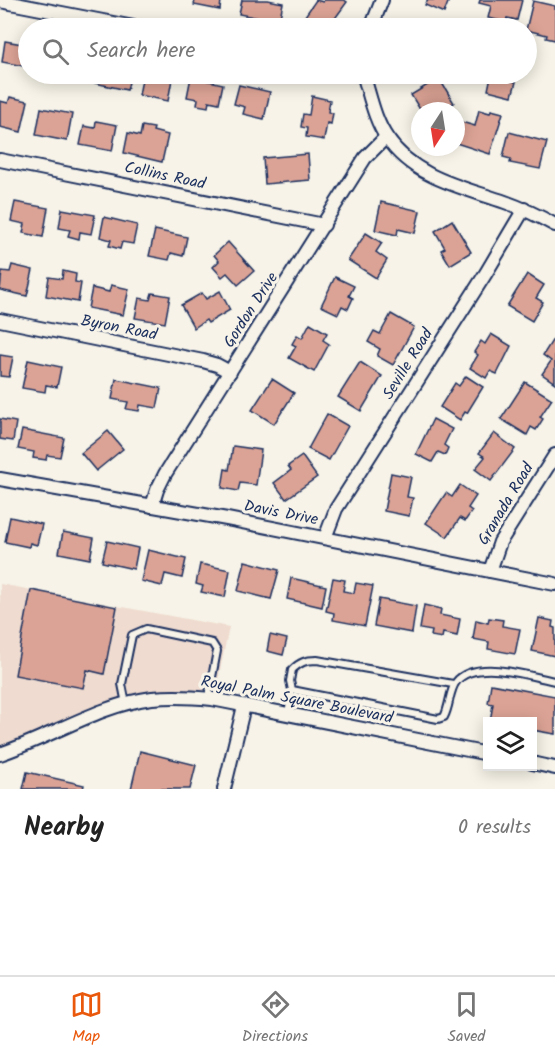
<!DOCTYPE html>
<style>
:root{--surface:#fff;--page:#f6f6f6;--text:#222;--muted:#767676;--line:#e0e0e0;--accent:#ea580c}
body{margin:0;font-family:Kalam,sans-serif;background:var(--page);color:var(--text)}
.controls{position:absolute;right:18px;bottom:18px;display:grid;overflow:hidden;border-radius:0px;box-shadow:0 3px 15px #0003}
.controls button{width:54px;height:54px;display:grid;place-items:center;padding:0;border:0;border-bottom:2px solid var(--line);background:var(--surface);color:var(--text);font:30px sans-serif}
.compass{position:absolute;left:411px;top:102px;width:54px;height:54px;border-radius:50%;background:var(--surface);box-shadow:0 3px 15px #0003;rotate:192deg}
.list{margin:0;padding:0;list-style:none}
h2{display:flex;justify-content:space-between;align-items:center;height:78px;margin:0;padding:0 24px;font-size:26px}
h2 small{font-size:20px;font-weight:400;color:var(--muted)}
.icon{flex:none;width:33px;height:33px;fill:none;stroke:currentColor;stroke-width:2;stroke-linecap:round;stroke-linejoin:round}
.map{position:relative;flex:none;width:555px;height:789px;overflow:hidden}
.search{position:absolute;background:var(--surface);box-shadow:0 3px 15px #0003;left:18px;right:18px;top:18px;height:66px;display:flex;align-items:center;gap:15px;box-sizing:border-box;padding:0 21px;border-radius:33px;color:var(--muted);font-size:22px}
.sheet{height:186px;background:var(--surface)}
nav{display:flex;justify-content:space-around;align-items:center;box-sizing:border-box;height:84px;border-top:2px solid var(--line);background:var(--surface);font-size:16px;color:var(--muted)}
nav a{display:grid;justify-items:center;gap:3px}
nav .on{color:var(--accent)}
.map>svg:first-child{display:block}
.built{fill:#efdbcf}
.building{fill:#dba395;stroke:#1b2f5e;stroke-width:1.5}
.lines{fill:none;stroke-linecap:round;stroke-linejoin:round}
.service-casing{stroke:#1b2f5e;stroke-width:10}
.minor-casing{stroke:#1b2f5e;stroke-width:16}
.service{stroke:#f7f3e8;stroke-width:6}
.minor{stroke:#f7f3e8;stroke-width:12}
.labels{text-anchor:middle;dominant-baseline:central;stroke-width:6;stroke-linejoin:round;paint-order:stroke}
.street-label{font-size:16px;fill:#1b2f5e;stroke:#f7f3e8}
</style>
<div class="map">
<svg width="555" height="789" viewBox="0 0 555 789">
<rect width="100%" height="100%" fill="#f7f3e8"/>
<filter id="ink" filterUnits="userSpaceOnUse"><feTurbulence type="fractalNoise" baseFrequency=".0167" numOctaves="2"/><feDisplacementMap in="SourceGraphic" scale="12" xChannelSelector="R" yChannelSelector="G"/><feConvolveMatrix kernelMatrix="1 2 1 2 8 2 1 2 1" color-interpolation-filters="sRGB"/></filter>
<g filter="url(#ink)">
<polygon class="built" points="0,584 229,627 214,700 158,693 96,707 0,750"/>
<g class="building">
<polygon points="195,0 221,0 220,10 194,5"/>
<polygon points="242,0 268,0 283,3 279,22 239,14"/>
<polygon points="316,0 323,2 324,0 344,0 347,2 328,28 302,28 298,26"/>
<polygon points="428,0 449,0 444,13 425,5"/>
<polygon points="480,0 522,0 517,20 507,18 506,22 488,18 491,6 479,3"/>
<polygon points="533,1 555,6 555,40 546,38 547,35 526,30"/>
<polygon points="5,41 28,45 28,65 24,64 24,66 2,62"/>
<polygon points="92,74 131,74 127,90 90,82"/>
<polygon points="143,74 173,74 168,101 139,95"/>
<polygon points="491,76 516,82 512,96 488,90"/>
<polygon points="191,77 223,84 219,103 209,101 208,107 197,105 198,99 187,97"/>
<polygon points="439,78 454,103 445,108 447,111 421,111 411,95"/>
<polygon points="239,85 270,92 264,119 243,114 245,107 234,104"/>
<polygon points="312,96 330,100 328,112 333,113 331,124 327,123 324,140 306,137 307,128 301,127 303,114 309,115"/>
<polygon points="10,97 28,101 21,132 0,127 0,101 8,103"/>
<polygon points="41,108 72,114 67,141 36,135"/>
<polygon points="479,110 490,113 491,110 503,113 490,154 456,143 458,121 475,126"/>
<polygon points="96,121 117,125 112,151 80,145 84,126 95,128"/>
<polygon points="142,126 154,128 153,131 168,135 162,162 124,153 128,133 140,136"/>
<polygon points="509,132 547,142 540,169 510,163 511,159 503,157"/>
<polygon points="308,154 310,180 265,184 263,158"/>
<polygon points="15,202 48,208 43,237 23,233 25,224 11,221"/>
<polygon points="381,202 420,211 415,233 398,229 397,235 375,230"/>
<polygon points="62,209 95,215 91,234 80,232 79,239 68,236 70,230 59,228"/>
<polygon points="104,217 137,225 133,244 122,242 120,249 109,246 111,240 100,237"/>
<polygon points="452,220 471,252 450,265 441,250 445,248 435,231"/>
<polygon points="155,230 187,237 183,256 171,253 169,260 149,256"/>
<polygon points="366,233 382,243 376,252 387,260 376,278 348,260"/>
<polygon points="228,242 254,271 238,285 227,273 222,277 213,267 219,261 214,255"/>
<polygon points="12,265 33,270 27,296 0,290 2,271 10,272"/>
<polygon points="63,271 76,274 75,282 81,283 78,302 46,296 49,277 62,279"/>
<polygon points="527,274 544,285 536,298 543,302 532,321 507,306"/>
<polygon points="335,277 354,286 349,296 353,298 348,309 342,306 338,314 321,306"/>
<polygon points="111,285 129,289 123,315 88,308 92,288 109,292"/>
<polygon points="220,291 230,310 208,323 206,320 194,328 181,305 202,293 206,299"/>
<polygon points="152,293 170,296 165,323 135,318 139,298 150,300"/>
<polygon points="391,314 414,327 393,365 377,356 380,349 368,342 374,331 380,334"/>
<polygon points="310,323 327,333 323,340 329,344 314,372 289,358 296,346 292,344 297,335 302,338"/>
<polygon points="491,334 511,346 497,374 490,371 486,378 470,368 478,355 474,352 481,341 485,344"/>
<polygon points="555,336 555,383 542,374 551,361 543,355"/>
<polygon points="0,355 13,357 9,377 0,376"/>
<polygon points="28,360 61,367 57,387 46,385 45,392 22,388"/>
<polygon points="360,362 382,376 361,411 338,397"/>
<polygon points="466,376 483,387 467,413 465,412 460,420 440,407 455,383 459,386"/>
<polygon points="116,379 161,388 157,408 140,405 139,411 126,409 128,402 112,399"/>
<polygon points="272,379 294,393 274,424 252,410"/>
<polygon points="525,382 552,399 540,417 543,419 536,430 531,427 527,435 501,419"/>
<polygon points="327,414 348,426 329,460 308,449"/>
<polygon points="0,419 16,422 13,441 0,439"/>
<polygon points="433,419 452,429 444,445 448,448 445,455 438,452 432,462 416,454"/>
<polygon points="22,430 64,438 60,457 47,455 46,460 33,458 34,452 18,449"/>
<polygon points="108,431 123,449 96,471 81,453"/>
<polygon points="494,433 515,449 491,481 475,469 485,457 479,453"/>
<polygon points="233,446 261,450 256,485 240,483 238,491 222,488 225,469 229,470"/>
<polygon points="302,456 317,477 286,499 274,483 291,470 288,466"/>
<polygon points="391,473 411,477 407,497 413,498 409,516 384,511"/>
<polygon points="460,485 476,496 468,508 472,511 465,521 460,518 447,537 426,523 446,493 452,497"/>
<polygon points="10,517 42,524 37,545 30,543 29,547 5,542"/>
<polygon points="63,532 94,538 90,559 59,553"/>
<polygon points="107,541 138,548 134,569 102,562"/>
<polygon points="148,550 186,559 182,578 165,574 162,586 141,581"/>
<polygon points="245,561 279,570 271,599 238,591"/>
<polygon points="200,564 230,570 225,597 201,592 203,586 196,584"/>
<polygon points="291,578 326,586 322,607 287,599"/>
<polygon points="333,578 345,580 343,591 354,593 356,583 373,586 365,626 333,620 334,613 326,611"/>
<polygon points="31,590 117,607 104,674 87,670 83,688 15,675"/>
<polygon points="379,599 416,606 412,633 374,626"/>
<polygon points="424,605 441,609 440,615 460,619 457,636 443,633 442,638 431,636 432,631 420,629"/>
<polygon points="489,618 503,620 502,626 520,629 515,654 488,649 489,642 473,639 476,620 488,623"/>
<polygon points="539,618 553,621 552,627 555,628 555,656 532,651"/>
<polygon points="270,635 287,639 283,655 267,651"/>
<polygon points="491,684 555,696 555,734 532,730 532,722 490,722 493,704 488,703"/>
<polygon points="140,751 196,765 190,789 131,789"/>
<polygon points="27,772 84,785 83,789 23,789"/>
</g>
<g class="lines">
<defs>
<g id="service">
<path d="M292 690 438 719 444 717C450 706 449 691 456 682 475 658 529 676 555 681"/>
<polyline points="126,704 122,684 132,635 146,629 212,643 217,651 208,698"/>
<path d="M288 714 292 690 290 681 292 670C300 662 306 660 317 660L453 684"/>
</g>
<g id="minor">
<polyline points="0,1 139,28"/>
<polyline points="371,28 382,0"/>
<path d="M363 74C370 95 374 119 387 138 414 178 462 187 505 202 522 208 539 216 555 225"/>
<polyline points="0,160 324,225"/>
<polyline points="0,320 203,361 217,365 230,372"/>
<polyline points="0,479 227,519 555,584"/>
<polyline points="152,506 157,490 165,474 365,158 386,137"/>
<polyline points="325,538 336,509 486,273 524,209"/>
<polyline points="490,571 500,542 555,455"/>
<path d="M0 754C51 737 99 705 152 698 173 696 192 697 212 699L488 754"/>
<polyline points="532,763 555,768"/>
<polyline points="224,789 244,706"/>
</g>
</defs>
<use href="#service" class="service-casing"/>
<use href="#minor" class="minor-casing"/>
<use href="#service" class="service"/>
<use href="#minor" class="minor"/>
</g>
</g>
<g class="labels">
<g class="street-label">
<text transform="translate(165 176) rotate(12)">Collins Road</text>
<text transform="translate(251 310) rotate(-57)">Gordon Drive</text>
<text transform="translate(119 328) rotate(11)">Byron Road</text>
<text transform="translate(408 364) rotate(-58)">Seville Road</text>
<text transform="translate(506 504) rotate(-59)">Granada Road</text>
<text transform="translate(281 513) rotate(11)">Davis Drive</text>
<text transform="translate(297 700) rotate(11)">Royal Palm Square Boulevard</text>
</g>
</g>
</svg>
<div class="controls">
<button><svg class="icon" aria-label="layers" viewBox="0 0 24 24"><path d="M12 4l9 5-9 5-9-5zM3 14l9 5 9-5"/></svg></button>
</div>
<svg class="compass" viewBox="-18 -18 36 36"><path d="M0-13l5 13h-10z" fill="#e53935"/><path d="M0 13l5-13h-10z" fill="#767676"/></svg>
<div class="search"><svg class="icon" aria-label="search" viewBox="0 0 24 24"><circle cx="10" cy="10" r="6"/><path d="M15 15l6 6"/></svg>Search here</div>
</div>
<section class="sheet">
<h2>Nearby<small>0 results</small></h2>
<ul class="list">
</ul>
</section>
<nav>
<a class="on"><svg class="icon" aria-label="map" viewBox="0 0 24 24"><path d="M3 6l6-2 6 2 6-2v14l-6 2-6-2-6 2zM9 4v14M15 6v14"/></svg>Map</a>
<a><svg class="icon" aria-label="directions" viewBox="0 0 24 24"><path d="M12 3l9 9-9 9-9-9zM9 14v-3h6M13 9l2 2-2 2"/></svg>Directions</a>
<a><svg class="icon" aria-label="saved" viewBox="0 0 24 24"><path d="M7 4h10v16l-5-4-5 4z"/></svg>Saved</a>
</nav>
